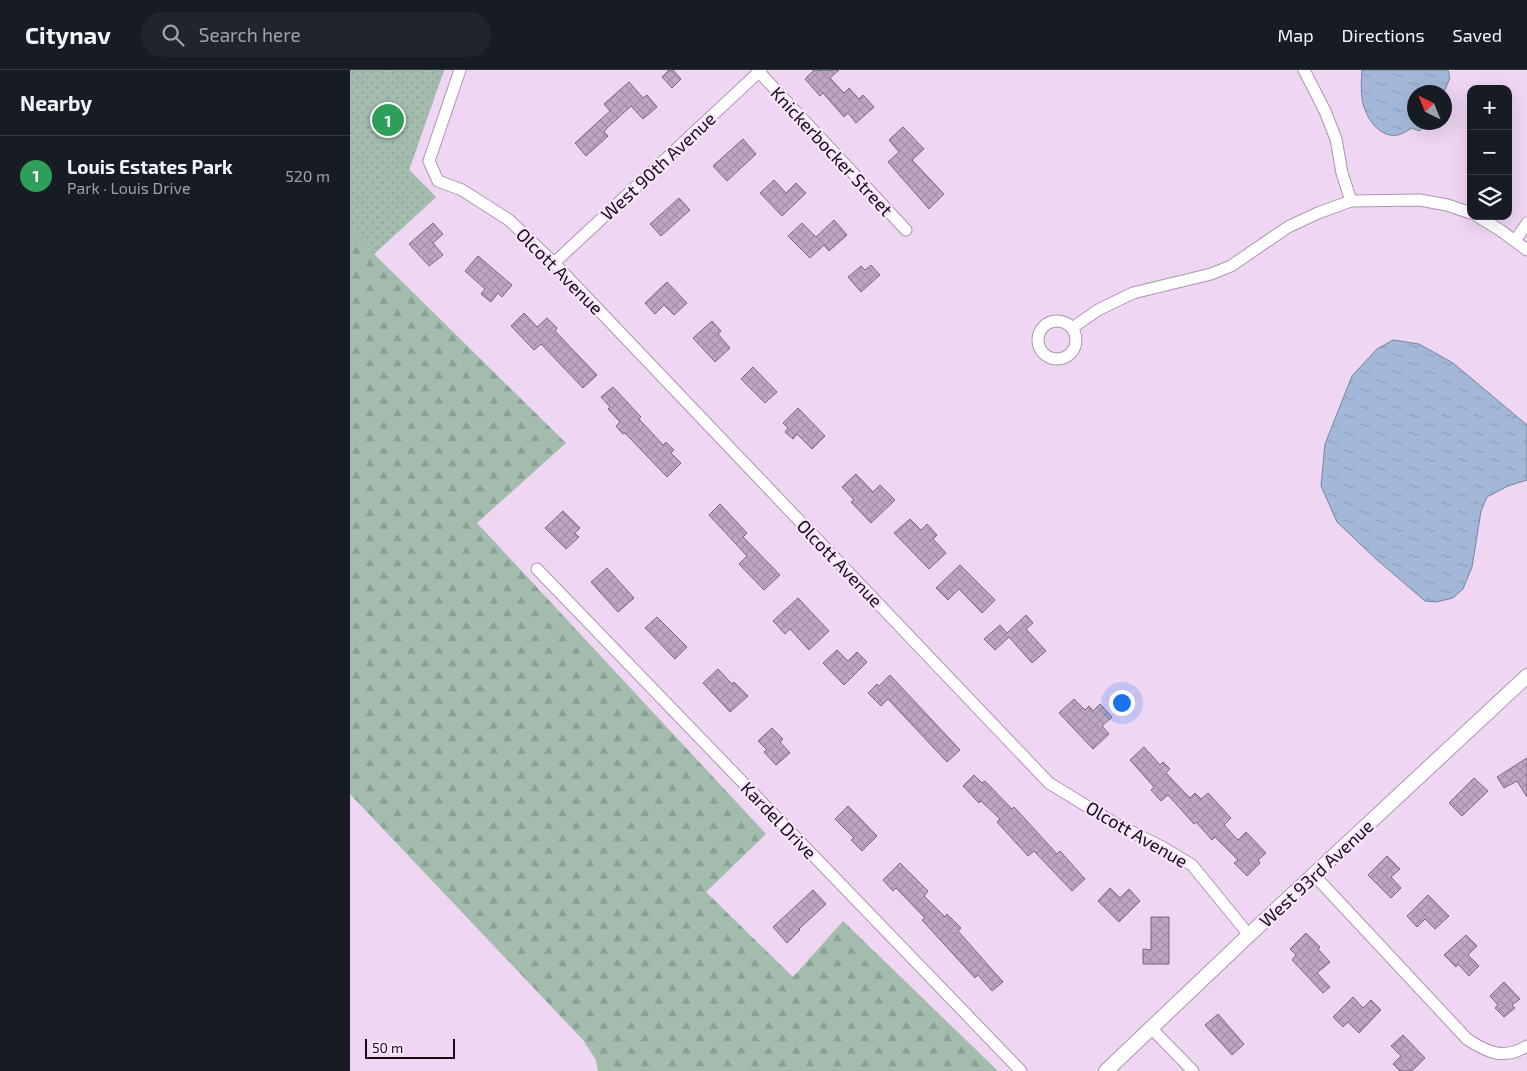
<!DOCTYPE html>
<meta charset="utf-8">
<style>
:root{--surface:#171b24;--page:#20242c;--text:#f1f3f6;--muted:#9ea1a6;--line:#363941;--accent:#0b8043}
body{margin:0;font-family:"Exo 2",sans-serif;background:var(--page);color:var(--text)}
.controls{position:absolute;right:15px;top:15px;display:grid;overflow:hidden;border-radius:10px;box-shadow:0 5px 20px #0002}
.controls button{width:45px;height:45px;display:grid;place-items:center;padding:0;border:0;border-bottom:1px solid var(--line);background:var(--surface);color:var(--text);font:25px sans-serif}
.compass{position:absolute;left:1057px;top:15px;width:45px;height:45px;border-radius:50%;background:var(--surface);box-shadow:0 5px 20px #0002;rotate:317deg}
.scale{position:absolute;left:15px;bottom:12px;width:90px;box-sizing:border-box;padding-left:5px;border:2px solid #150c16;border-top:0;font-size:14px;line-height:18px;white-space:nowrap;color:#150c16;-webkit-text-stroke:4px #f9e5fd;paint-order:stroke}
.you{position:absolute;left:771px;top:632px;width:18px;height:18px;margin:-12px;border:4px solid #fff;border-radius:50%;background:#1a73e8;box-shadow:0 0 0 8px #1a73e833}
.badge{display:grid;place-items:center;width:32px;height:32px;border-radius:50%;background:var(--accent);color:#fff;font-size:16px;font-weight:700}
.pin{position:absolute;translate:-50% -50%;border:2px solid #fff;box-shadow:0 1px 5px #0006}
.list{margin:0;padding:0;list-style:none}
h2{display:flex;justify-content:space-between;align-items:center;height:65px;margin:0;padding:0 20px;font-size:21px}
h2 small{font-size:16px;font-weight:400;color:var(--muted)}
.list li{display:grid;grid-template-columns:32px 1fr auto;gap:15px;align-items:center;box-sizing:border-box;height:80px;padding:0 20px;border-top:1px solid var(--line)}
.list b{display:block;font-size:19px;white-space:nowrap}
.list p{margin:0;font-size:16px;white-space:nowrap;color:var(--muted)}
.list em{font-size:16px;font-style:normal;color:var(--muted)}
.icon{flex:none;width:28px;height:28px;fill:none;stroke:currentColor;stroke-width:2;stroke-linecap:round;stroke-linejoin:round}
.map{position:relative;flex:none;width:1177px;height:1001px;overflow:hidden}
header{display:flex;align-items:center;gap:30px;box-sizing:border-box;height:70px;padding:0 25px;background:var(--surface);border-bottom:1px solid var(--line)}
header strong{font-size:24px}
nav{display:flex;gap:28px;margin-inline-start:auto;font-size:18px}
.search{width:350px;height:45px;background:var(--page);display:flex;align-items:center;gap:12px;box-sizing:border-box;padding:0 18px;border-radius:28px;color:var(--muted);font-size:19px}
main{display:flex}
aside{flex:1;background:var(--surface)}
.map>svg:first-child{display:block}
.forest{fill:url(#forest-firs)}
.park{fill:url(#park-dots)}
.water{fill:url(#water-ripples);stroke:#78849e}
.building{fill:url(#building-cross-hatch);stroke:#7c6780}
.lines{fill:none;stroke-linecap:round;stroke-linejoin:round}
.minor-casing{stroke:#ad95b1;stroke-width:13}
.tertiary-casing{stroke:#ad95b1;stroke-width:16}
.minor{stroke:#fff;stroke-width:11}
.tertiary{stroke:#fff;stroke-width:14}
.labels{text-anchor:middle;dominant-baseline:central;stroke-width:4.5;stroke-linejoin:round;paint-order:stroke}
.street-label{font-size:18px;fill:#150c16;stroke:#f9e5fd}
</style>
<header>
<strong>Citynav</strong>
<div class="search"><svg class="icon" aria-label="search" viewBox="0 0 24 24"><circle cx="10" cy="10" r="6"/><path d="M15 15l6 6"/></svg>Search here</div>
<nav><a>Map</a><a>Directions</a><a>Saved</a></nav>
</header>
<main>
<aside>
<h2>Nearby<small></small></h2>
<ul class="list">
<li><span class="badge" style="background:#2e9e5b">1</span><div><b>Louis Estates Park</b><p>Park · Louis Drive</p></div><em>520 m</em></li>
</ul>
</aside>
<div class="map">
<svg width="1177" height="1001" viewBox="0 0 1177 1001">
<defs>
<pattern id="forest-firs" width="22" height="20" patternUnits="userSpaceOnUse" patternTransform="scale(1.25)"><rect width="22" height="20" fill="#a3bcae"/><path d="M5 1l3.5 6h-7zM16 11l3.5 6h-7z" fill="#8ba095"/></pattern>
<pattern id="park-dots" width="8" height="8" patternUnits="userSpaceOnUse" patternTransform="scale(1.25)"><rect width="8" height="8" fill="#a3bcae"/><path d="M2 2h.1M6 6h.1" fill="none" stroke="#8ba095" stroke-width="1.8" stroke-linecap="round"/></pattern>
<pattern id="water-ripples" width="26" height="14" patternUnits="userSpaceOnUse" patternTransform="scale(1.25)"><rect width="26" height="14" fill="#a3b8d8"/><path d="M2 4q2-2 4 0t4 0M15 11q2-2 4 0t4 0" fill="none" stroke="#8b9db9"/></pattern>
<pattern id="building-cross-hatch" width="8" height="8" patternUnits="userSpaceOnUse" patternTransform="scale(1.25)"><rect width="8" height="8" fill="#bea7c3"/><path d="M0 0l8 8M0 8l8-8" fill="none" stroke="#a28fa7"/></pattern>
</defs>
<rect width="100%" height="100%" fill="#efd6f3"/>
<polygon class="forest" points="0,0 94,0 59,100 86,127 24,184 216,373 127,453 416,764 356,822 443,907 493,851 648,1001 248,1001 246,990 233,970 0,724"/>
<polygon class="park" points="0,0 94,0 59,100 86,127 24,184 0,159"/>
<g class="water">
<path d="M1012 0H1098L1100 8 1094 22H1064V52L1078 53 1069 61 1062 58C1058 60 1053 64 1048 65 1034 68 1021 55 1016 42 1010 30 1011 13 1012 0Z"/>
<polygon points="1043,270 1069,274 1103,293 1177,355 1177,410 1158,416 1137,427 1131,441 1122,497 1113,519 1103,528 1086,532 1075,531 1026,489 987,452 971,416 975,374 1002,306 1027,279"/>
</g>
<g class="building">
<polygon points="319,0 323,0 331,9 322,18 312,7"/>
<polygon points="464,0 489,0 480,8 494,23 499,18 509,29 513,25 524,37 506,53 498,43 494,47 473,23 470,26 455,9"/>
<polygon points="279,12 293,28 297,25 307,37 293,49 281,36 257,58 254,62 258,66 236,86 225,73 260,41 254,34"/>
<polygon points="553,57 574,79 562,90 594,124 579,139 538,92 549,82 539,70"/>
<polygon points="393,69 406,84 377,111 363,96"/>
<polygon points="424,110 436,123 446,113 456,123 432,146 410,123"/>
<polygon points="329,128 340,140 311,166 300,154"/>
<polygon points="484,150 497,165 479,181 474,175 460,188 438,166 452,153 466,167"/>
<polygon points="83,153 93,164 83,173 93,185 79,196 59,174"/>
<polygon points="128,186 162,215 152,227 148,223 141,232 131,224 135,219 115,201"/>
<polygon points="521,195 530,205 511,222 498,207 511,196 515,200"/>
<polygon points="317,212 337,233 324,245 314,235 305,244 295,233"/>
<polygon points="174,243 187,257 197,248 207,258 205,261 247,305 233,318 191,274 184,280 161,256"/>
<polygon points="362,251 371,261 368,264 380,278 365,292 343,268"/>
<polygon points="403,297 427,322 415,333 391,309"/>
<polygon points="263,317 291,347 289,349 313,375 316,372 324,380 321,383 331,393 317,407 275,363 273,364 266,356 270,352 258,339 260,337 251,327"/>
<polygon points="448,338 475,366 462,379 447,364 443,369 435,362 438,358 433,353"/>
<polygon points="506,404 523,422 530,415 545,430 521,453 501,432 504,430 492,417"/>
<polygon points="370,434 397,463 393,467 430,505 414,520 389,494 397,486 359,445"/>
<polygon points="213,441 230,458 225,463 229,467 216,479 195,458"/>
<polygon points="560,449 571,460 577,454 587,465 583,469 596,483 579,499 544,463"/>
<polygon points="610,495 645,530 632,543 609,519 598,530 586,518"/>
<polygon points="257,498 284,528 268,542 241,512"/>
<polygon points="448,528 479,561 459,580 440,559 435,564 423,551"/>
<polygon points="676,545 683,553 676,559 696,581 682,593 659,567 645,580 634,569 650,555 657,563"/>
<polygon points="307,547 337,577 325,589 295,558"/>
<polygon points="487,580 498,591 507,582 517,592 494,615 473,593"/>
<polygon points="368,599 382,614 384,612 398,626 380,642 353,613"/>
<polygon points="540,605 610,680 597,692 538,629 531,636 518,623 527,614 529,616"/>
<polygon points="724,629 735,640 739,636 743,641 750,634 762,647 752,656 759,664 743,679 709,643"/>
<polygon points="422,658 433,669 430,672 440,683 426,695 414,682 417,680 408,671"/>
<polygon points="794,677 810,695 813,692 820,699 816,703 840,728 845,723 851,729 858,723 881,748 874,755 888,770 896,762 916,783 908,790 910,793 897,806 884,793 888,790 865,767 862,770 846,752 844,754 818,725 811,731 801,720 804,717 780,690"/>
<polygon points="1177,688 1177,727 1167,711 1154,718 1147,707"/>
<polygon points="624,705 632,713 635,711 662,739 664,737 707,784 710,781 735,809 722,821 684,781 678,786 647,752 650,749 631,731 629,733 613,716"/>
<polygon points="1124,708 1138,721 1112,746 1099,733"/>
<polygon points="498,736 527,766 512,781 501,770 504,768 485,749"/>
<polygon points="1037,786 1050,799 1041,807 1051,818 1041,828 1018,805"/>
<polygon points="550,793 578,821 574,826 595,847 597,844 611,858 608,861 653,912 642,921 628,905 625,908 572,850 575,848 546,818 543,821 533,810"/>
<polygon points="760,818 770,828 779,819 790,831 769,852 748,831"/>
<polygon points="463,820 476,834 449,859 450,860 437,873 423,857"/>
<polygon points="1078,825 1099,846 1085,859 1075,849 1067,857 1057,846"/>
<polygon points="801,847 819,847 819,894 793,894 793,879 801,880"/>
<polygon points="956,863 970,877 968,879 980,892 967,903 980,917 973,923 942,890 946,885 940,879"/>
<polygon points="1116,865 1127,876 1118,885 1129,896 1119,906 1108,894 1106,897 1094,885"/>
<polygon points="1154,912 1170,929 1162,935 1165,938 1154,947 1145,938 1148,935 1140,926"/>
<polygon points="1003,927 1013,938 1021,930 1031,940 1009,963 998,952 993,957 983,947"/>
<polygon points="868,944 894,974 882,985 855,955"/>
<polygon points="1053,965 1075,988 1062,1001 1050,1001 1043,994 1051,986 1041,976"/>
</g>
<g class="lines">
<defs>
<g id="minor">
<polyline points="110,0 79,91 88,111 112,120 159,150 204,193 699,713 766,754 812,777 842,795 899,865"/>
<polyline points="954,0 975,41 986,69 992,103 1001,131"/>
<polyline points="409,2 556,160"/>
<polyline points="1127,146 1150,160 1177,180"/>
<polyline points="1165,171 1177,153"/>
<polyline points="204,193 411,0"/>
<circle cx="707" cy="270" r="19"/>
<polyline points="722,258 748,240 783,223 861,204 881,196 938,157 968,143 1001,131 1070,130 1097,135 1121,143"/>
<polyline points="187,499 671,1001"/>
<path d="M964 805 1117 969C1138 983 1154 990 1177 976"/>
<polyline points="801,958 843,1001"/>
</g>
<polyline id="tertiary" points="756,1001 899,865 1177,606"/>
</defs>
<use href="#minor" class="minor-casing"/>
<use href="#tertiary" class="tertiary-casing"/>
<use href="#minor" class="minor"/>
<use href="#tertiary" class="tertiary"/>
</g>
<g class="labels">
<g class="street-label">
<text transform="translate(482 81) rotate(47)">Knickerbocker Street</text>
<text transform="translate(308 96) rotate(-43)">West 90th Avenue</text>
<text transform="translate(210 201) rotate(45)">Olcott Avenue</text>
<text transform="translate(490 493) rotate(46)">Olcott Avenue</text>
<text transform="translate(429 750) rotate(46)">Kardel Drive</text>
<text transform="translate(787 764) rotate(30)">Olcott Avenue</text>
<text transform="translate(966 803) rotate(-43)">West 93rd Avenue</text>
</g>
</g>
</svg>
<div class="controls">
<button>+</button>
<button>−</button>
<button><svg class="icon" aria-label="layers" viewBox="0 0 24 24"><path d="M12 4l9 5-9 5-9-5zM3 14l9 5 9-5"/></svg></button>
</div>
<svg class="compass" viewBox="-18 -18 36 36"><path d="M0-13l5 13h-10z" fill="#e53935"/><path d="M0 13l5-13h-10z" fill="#9ea1a6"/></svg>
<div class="scale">50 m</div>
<div class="you"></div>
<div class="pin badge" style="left:38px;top:50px;background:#2e9e5b">1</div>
</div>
</main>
